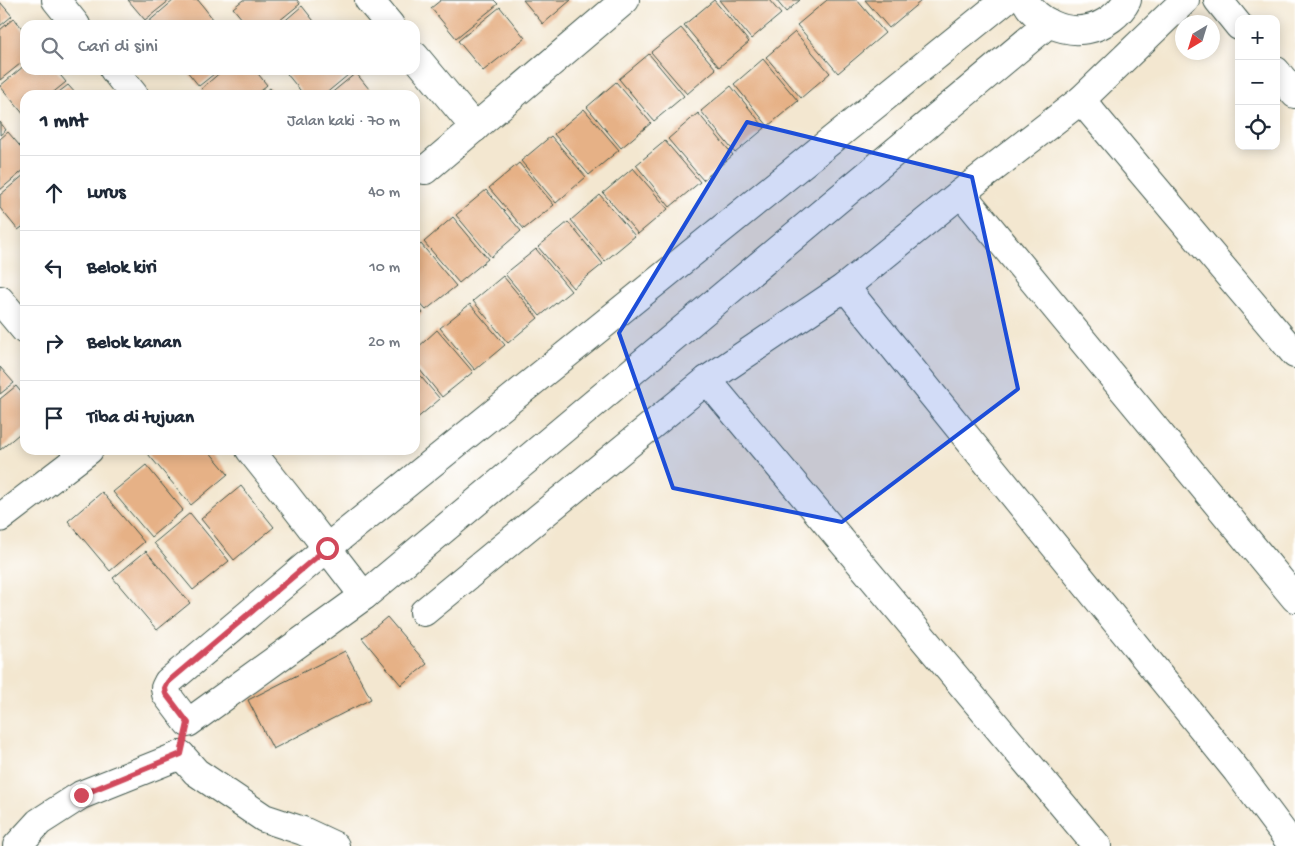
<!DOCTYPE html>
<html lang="id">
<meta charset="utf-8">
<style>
:root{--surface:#fff;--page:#f2f2f3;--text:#1f2937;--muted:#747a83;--line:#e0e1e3}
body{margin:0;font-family:"Gochi Hand",sans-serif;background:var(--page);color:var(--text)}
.controls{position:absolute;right:15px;top:15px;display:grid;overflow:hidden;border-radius:10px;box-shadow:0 2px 12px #0003}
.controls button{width:45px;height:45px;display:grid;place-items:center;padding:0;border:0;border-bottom:1px solid var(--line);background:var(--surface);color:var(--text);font:25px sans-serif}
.compass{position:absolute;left:1175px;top:15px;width:45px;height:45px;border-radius:50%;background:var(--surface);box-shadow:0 2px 12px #0003;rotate:218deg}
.stop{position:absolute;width:15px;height:15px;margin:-11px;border:4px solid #d1495b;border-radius:50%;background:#fff}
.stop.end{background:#d1495b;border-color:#fff;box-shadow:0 1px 5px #0008}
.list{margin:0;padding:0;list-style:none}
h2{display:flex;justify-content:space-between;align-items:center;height:65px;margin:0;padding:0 20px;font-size:21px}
h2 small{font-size:16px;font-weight:400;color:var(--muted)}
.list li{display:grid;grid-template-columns:32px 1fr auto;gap:15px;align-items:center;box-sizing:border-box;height:75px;padding:0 20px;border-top:1px solid var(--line)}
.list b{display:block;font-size:19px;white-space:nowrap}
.list em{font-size:16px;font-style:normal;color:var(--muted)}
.icon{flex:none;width:28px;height:28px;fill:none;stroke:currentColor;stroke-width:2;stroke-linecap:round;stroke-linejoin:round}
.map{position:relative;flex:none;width:1295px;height:846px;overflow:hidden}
.search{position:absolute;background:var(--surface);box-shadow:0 2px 12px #0003;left:20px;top:20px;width:400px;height:55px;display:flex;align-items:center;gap:12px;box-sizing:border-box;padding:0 18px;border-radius:15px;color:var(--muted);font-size:19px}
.panel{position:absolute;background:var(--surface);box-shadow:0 2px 12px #0003;left:20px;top:90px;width:400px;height:365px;border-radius:15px}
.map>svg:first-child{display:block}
.building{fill:#e6b186}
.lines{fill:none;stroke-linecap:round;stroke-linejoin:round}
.minor-casing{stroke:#3f564b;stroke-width:30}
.minor{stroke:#fff;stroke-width:28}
.route{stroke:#d1495b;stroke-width:6}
.marked{fill:#1d4ed8;fill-opacity:0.2;stroke:#1d4ed8;stroke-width:4;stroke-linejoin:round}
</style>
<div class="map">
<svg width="1295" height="846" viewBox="0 0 1295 846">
<rect width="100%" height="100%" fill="#fff"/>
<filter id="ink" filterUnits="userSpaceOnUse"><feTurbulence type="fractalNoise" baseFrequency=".02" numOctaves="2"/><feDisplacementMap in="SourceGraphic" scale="10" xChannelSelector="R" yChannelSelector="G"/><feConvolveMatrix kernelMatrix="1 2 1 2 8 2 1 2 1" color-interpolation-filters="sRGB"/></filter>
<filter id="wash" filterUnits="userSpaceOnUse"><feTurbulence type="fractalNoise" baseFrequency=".0096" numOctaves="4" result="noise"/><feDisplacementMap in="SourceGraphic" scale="20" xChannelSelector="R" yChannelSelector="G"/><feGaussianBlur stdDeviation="1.12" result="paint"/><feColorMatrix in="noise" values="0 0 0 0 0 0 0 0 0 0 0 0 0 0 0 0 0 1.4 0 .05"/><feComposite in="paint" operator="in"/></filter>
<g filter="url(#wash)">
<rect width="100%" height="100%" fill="#f3e7d0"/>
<g id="blocks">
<g class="building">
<polygon points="128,0 170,0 145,20"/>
<polygon points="174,0 198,0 213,19 206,25 148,25 147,23"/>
<polygon points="243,0 297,0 300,4 274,25 247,25 233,8"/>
<polygon points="441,0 494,0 498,4 456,38 431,8"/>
<polygon points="523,0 571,0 543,24"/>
<polygon points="714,0 749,42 719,67 684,25"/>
<polygon points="719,0 769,0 781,14 751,39"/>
<polygon points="776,0 800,0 786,12"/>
<polygon points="827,0 857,0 885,33 838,73 797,25"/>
<polygon points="865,0 920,0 921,1 889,28"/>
<polygon points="0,2 12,16 0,26"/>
<polygon points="302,6 317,25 280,25"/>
<polygon points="500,7 525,38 483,71 458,41"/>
<polygon points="14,18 25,32 25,60 0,80 0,30"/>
<polygon points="681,28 716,69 687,94 651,52"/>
<polygon points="795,32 830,73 801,98 766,57"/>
<polygon points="649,54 684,96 654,121 619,79"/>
<polygon points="763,59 798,101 768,126 734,84"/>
<polygon points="25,65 25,70 56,70 66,82 50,95 25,95 25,116 0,86"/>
<polygon points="186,70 219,70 199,86"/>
<polygon points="223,70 255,70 267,85 255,95 206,95 201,89"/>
<polygon points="292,70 354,70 324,95 304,95 287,74"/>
<polygon points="356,73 374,95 329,95"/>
<polygon points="616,82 651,123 621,148 587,107"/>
<polygon points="68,85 77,95 55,95"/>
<polygon points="731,86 765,128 735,153 701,111"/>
<polygon points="270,88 276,95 261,95"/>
<polygon points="584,109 619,150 589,175 554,134"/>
<polygon points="698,113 733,155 703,180 668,139"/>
<polygon points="0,122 6,130 0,135"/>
<polygon points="8,132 25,152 25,169 0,190 0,139"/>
<polygon points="551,136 586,177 556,203 521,161"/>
<polygon points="665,141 700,182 670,207 636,165"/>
<polygon points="519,163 554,205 524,229 489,188"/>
<polygon points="633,168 668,209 638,234 603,193"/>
<polygon points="25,174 25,225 18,230 0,208 0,195"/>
<polygon points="486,190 521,231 491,257 456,215"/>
<polygon points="600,195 635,236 605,261 571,220"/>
<polygon points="453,217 488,259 459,283 424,242"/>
<polygon points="568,222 603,264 573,288 538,247"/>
<polygon points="421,244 456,286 426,310 415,298 415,249"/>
<polygon points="536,249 571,291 540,316 505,274"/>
<polygon points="503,276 538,318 508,343 473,301"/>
<polygon points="415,303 423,313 415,320"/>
<polygon points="470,304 505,345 475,370 440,328"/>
<polygon points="437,330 473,372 442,397 415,364 415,350"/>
<polygon points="0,367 14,383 0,394"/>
<polygon points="415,370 440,399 415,420"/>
<polygon points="16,386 25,397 25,429 0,450 0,399"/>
<polygon points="153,450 208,450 228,474 191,505 148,454"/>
<polygon points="146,465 183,510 151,537 113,492"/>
<polygon points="241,486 274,527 234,560 201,519"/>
<polygon points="102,492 144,542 110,571 68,521"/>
<polygon points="190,513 229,561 193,590 154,543"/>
<polygon points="146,551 190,603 157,630 113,578"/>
<polygon points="387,617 427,664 401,685 362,638"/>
<polygon points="345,651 371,699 273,749 248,700"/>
</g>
</g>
</g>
<g filter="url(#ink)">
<use href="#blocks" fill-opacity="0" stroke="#3f564b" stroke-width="1"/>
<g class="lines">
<defs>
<g id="minor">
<polyline points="56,0 76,25"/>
<polyline points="369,0 390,25"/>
<polyline points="1005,0 327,548 168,682 165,688 166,694 188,723 364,596 1049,23"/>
<path d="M1025 0C1036 21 1064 34 1088 29 1104 26 1120 14 1127 0"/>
<polyline points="1218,0 1239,26"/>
<polyline points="415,56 475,128"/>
<polyline points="114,70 134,95"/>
<polyline points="1276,71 1295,94"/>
<polyline points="1081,100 1295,354"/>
<polyline points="425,170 625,0"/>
<polyline points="961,193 1295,598"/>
<polyline points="845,287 1237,771 1293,846"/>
<polyline points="0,300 25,330"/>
<polyline points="250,450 286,495 364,596"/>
<polyline points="0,518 89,450"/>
<polyline points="424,612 707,380"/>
<polyline points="181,755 196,772 264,818 303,831 335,846"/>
<polyline points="17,846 39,822 81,795 181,755"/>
<polyline points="1097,846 707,380 845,287 961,193 1081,100 1185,0"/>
</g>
</defs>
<use href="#minor" class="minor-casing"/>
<use href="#minor" class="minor"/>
</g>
</g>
<g class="lines" filter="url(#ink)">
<polyline class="route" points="81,795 181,754 188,723 166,694 165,688 168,682 327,548"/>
</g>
<path class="marked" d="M747 122 972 177 1018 389 842 522 673 488 619 333Z"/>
</svg>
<div class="controls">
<button>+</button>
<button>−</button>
<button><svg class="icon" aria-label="locate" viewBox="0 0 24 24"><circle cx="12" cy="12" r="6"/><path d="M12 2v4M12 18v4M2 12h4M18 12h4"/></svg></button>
</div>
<svg class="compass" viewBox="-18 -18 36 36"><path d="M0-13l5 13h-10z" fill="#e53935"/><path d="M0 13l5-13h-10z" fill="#747a83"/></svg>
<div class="stop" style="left:327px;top:548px"></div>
<div class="stop end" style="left:81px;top:795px"></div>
<div class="search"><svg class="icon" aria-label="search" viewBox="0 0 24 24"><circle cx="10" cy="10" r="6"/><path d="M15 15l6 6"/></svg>Cari di sini</div>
<section class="panel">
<h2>1 mnt<small>Jalan kaki · 70 m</small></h2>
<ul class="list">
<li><svg class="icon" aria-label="ahead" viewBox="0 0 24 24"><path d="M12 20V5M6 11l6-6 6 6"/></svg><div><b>Lurus</b></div><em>40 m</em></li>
<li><svg class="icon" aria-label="left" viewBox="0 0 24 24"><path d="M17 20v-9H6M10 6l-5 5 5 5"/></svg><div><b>Belok kiri</b></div><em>10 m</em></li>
<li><svg class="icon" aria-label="right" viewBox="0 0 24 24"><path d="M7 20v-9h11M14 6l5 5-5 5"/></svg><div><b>Belok kanan</b></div><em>20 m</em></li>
<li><svg class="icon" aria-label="arrive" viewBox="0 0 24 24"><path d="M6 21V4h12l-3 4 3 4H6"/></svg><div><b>Tiba di tujuan</b></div></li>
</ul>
</section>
</div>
